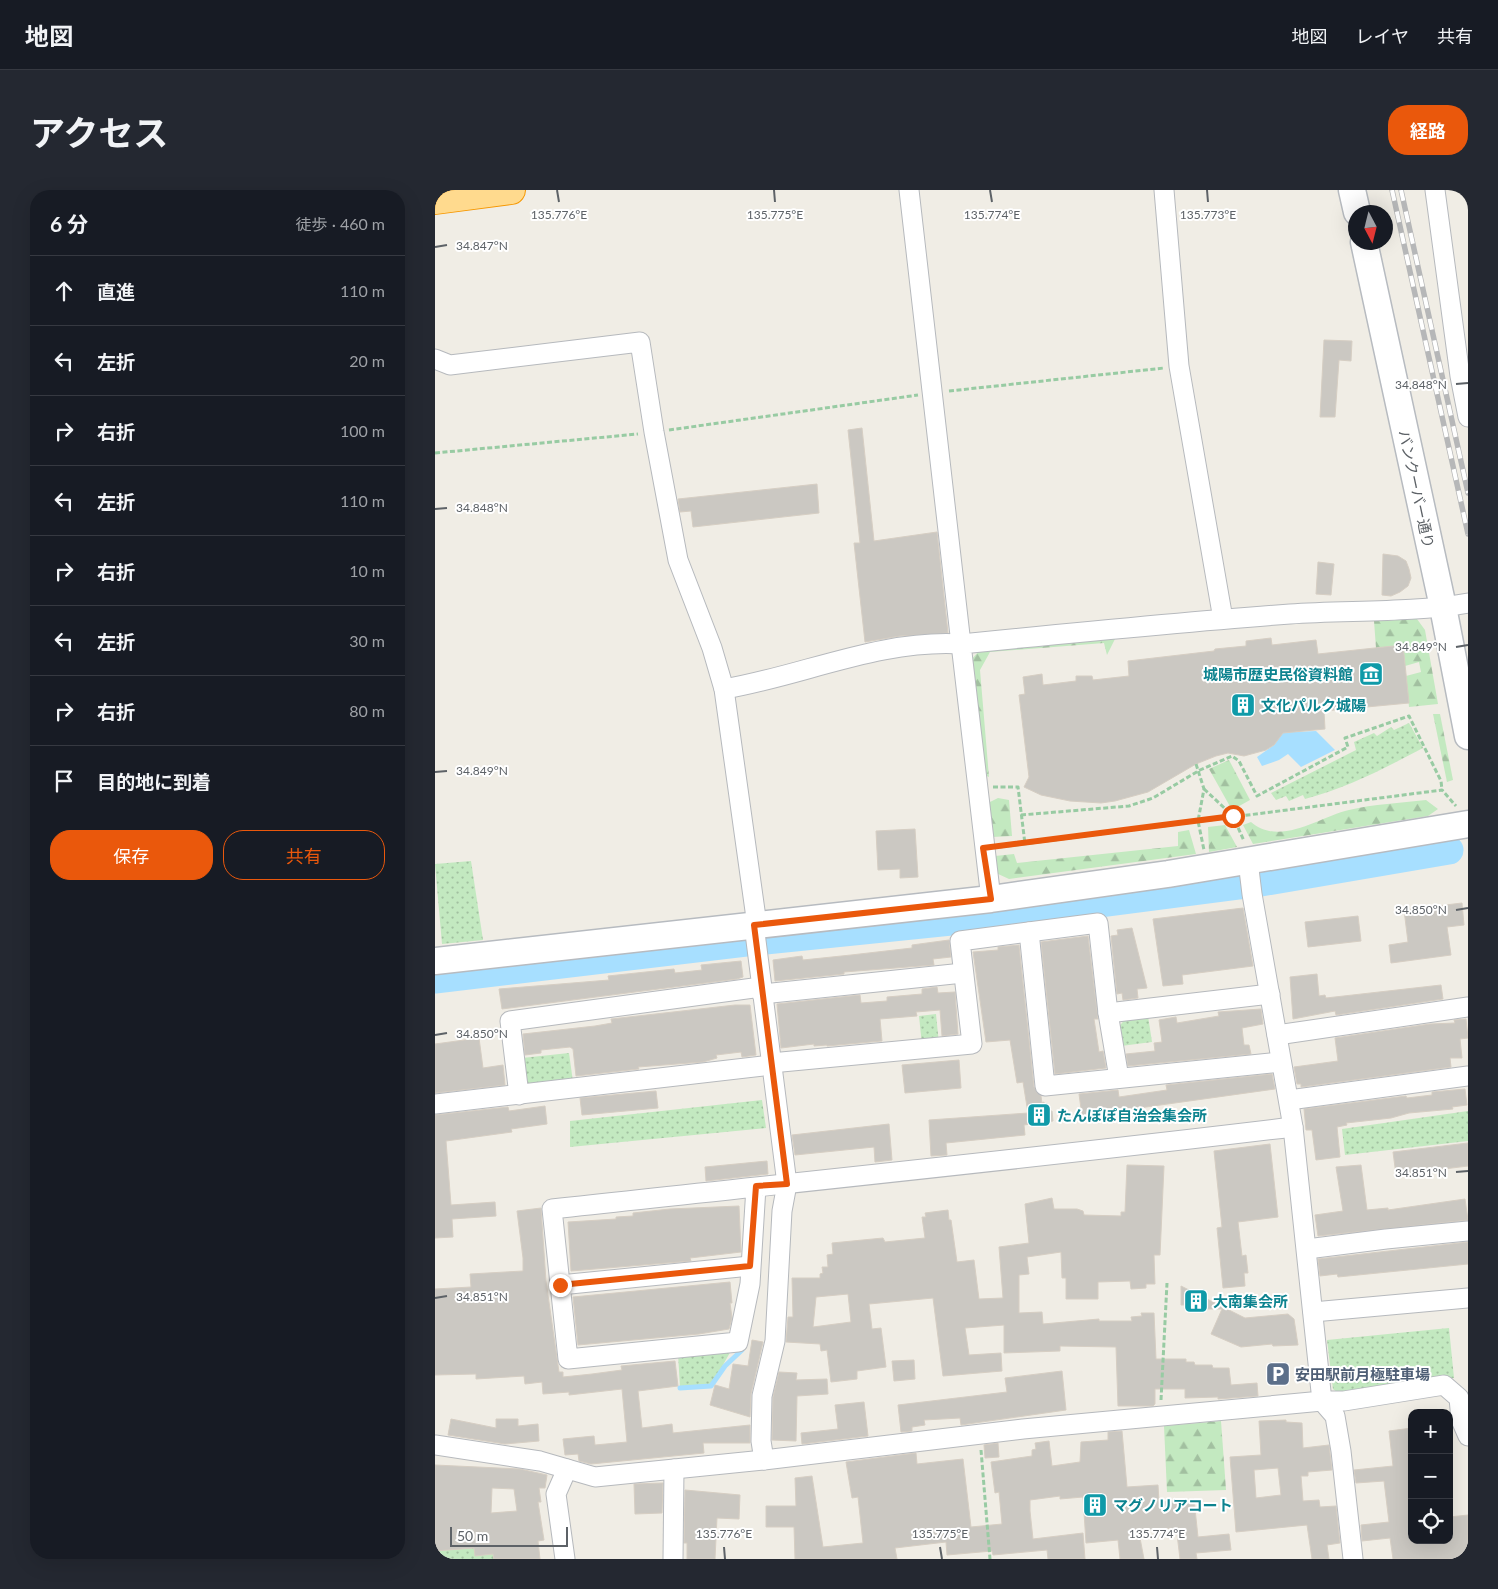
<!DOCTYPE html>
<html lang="ja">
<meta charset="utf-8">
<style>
:root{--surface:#171b24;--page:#242831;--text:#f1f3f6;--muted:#9ea1a6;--line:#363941;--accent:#ea580c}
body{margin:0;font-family:Lato,"Noto Sans JP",sans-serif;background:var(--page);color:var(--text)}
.controls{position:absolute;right:15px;bottom:15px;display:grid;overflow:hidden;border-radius:10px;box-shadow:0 5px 20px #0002}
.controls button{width:45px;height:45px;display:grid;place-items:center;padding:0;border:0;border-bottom:1px solid var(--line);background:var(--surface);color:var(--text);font:25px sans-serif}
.compass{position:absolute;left:913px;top:15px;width:45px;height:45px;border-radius:50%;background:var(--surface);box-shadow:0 5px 20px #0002;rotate:173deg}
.scale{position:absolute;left:15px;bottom:12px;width:118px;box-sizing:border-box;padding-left:5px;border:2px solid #5d6267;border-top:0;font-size:14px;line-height:18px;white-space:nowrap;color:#5d6267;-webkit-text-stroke:4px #fff;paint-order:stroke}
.stop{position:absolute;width:15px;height:15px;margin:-11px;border:4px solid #ea580c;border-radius:50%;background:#fff}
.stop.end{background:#ea580c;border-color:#fff;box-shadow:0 1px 5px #0008}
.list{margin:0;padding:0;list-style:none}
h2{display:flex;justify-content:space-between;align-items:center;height:65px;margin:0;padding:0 20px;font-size:21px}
h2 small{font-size:16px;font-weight:400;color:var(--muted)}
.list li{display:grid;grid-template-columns:32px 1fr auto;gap:15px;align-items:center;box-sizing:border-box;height:70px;padding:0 20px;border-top:1px solid var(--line)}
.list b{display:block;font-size:19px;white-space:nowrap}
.list em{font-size:16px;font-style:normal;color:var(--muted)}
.actions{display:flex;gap:10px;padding:15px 20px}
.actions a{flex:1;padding:11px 0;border:1px solid var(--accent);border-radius:20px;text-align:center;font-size:18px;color:var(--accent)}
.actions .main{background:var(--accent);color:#fff}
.icon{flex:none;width:28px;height:28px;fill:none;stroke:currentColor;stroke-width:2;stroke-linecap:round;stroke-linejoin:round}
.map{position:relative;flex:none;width:1033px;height:1369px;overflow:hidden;border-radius:20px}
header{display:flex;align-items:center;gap:30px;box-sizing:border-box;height:70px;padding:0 25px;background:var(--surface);border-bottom:1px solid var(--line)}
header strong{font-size:24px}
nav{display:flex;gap:28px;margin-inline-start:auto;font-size:18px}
.intro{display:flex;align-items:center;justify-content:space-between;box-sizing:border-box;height:120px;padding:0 30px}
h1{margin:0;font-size:35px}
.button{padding:12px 22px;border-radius:20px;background:var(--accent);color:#fff;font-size:18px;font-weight:700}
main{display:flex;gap:30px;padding:0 30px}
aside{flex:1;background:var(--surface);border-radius:20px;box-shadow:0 5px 20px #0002}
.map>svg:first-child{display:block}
.green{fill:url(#green-dots)}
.forest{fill:url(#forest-firs)}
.water{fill:#a7dfff}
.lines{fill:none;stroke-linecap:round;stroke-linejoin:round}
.stream{stroke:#a7dfff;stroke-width:5}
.river{stroke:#a7dfff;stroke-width:29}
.building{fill:#cbc8c2;stroke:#d6cec3;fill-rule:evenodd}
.street-casing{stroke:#b6b9bd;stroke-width:21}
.secondary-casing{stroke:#b7bbc0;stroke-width:29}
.highway-casing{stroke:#f69700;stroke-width:30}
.path{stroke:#98cba3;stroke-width:3;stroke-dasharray:5 2.5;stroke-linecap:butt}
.street{stroke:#fff;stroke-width:19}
.secondary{stroke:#fff;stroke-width:26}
.highway{stroke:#ffda8e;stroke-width:28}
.rail-casing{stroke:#b6b7b8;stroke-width:5.5}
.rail{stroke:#fff;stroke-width:4;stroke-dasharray:11;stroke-linecap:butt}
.route{stroke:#ea580c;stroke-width:6}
.ticks{fill:none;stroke:#5d6267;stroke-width:2}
.labels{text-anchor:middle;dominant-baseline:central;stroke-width:4;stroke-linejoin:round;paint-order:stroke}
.street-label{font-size:15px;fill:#5d6267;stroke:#fff}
.culture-label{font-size:15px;font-weight:bold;fill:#0d838f;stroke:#fff;text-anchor:start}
.service-label{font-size:15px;font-weight:bold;fill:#4e5e75;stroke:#fff;text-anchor:start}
.ticks-label{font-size:12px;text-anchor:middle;fill:#5d6267;stroke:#fff;stroke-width:4;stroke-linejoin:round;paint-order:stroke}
</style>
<header>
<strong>地図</strong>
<nav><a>地図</a><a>レイヤ</a><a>共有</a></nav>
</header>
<div class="intro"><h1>アクセス</h1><a class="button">経路</a></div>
<main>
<aside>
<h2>6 分<small>徒歩 · 460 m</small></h2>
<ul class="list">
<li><svg class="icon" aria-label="ahead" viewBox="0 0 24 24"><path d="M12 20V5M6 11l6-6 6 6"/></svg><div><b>直進</b></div><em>110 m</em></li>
<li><svg class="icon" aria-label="left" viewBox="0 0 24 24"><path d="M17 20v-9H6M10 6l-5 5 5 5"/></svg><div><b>左折</b></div><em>20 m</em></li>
<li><svg class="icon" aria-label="right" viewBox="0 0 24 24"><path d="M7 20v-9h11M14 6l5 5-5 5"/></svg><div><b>右折</b></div><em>100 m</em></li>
<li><svg class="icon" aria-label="left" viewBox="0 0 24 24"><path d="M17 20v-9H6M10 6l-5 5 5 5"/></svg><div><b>左折</b></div><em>110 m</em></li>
<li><svg class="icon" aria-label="right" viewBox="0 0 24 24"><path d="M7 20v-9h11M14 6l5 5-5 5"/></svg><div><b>右折</b></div><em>10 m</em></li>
<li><svg class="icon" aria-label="left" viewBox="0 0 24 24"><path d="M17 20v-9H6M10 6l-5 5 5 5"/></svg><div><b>左折</b></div><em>30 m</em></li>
<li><svg class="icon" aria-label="right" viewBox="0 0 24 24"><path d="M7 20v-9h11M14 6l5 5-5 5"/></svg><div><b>右折</b></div><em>80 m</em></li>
<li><svg class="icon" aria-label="arrive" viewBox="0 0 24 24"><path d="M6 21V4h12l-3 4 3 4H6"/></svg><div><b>目的地に到着</b></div></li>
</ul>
<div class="actions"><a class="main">保存</a><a>共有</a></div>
</aside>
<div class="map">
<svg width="1033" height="1369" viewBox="0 0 1033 1369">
<defs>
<pattern id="green-dots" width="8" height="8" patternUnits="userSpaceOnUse" patternTransform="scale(1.25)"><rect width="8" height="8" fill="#c3e9c0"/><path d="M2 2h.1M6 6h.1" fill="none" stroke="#a2c0a0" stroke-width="1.8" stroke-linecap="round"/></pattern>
<pattern id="forest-firs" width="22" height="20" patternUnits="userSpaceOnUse" patternTransform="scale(1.25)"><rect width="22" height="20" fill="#c3e9c0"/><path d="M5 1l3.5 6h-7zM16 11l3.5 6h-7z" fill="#a2c0a0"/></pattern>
</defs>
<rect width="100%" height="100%" fill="#f0ede5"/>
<g class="green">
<path d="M974 533 988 558C950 578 912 598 870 609L868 605 854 611 851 606 841 610 836 603 921 560 919 552 939 543 942 546 956 537 959 540Z"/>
<polygon points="36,671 48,750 7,754 0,674"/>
<polygon points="501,824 504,854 487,855 484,826"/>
<polygon points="713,826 717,852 686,856 683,838 690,829"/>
<polygon points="134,863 138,892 99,896 90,891 87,868"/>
<polygon points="327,910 331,938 135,957 135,931"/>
<polygon points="1033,921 1033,951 910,965 907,939"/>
<polygon points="1014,1138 1019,1188 902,1202 898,1199 892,1150"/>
<polygon points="297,1159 276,1196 245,1198 243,1163"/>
<polygon points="39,1358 40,1366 58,1364 59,1369 0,1369 0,1361"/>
</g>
<g class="forest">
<polygon points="982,429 990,440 1003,514 974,517 971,486 986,482 984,472 970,476 967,455 941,458 939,431"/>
<polygon points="680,449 672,465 669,453 555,462 545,480 554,587 549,585 536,470 544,461"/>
<polygon points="998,524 1005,524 1018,590 1012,592"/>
<polygon points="794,570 815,610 797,620 774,579"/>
<polygon points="563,608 574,610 577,646 557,647 553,613"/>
<path d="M991 610 1003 619 993 626 818 654 808 635 816 632C845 657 884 627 914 620 939 614 965 613 991 610Z"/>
<polygon points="790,635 802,657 774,662 773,637"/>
<polygon points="754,640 761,664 574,689 561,683 560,666 579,664 582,673 743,656 743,642"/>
<polygon points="786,1231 791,1300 732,1302 729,1236"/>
</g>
<polygon class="water" points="858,525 861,542 881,541 900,560 866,577 853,564 844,570 827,576 822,567 839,555"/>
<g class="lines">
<polyline class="stream" points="245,1198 276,1196 290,1176 307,1160 308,1154"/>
<polyline class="river" points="0,789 311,752 565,726 826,692 1014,660"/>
</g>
<g class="building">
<polygon points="889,150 917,151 916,171 904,170 900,227 885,227"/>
<polygon points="427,238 439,351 502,342 513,443 465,446 430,452 419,353 425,353 413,240"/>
<polygon points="382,294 384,323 258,337 256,321 245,322 243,309"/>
<polygon points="948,364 963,366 971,371 974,379 976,388 973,396 965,402 956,406 947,405"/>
<polygon points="883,372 899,374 896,405 881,404"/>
<polygon points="836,448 837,455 881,450 883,464 968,455 974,513 889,521 890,539 848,543 839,555 831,560 809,566 793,563 781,566 761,574 713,602 680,611 666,613 635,611 606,605 589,597 594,587 584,505 590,504 588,487 607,484 608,495 641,491 641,486 657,486 658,490 694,486 693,471 779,461 780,459 811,456 811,451"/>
<polygon points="480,639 483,687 465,688 465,679 443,680 441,641"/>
<polygon points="1027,713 1029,735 1012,737 1016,765 956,773 954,755 973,752 969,720"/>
<polygon points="808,718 818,776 747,785 748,794 728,796 718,729"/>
<polygon points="923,726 926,751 873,757 870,732"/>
<polygon points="697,738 712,798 702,799 703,808 688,810 687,803 682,804 676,746 683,745 682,740"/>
<polygon points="653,746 663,829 659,829 664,862 668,861 671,878 620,884 606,752"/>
<polygon points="514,750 516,767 498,769 499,775 409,782 409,784 340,791 338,770 367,766 368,770 416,765 477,758 477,755"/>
<polygon points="584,755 599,897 606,906 607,913 609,912 610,921 617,921 618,931 589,935 590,945 511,953 512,965 496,966 494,930 593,923 588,892 582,893 575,850 551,852 538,762 563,760 563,757"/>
<polygon points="306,771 308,787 302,789 67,819 64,799 174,790 173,786 239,779 240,783 267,780 266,775"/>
<polygon points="882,784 884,806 890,805 891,808 1006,795 1008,809 901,825 900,821 858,829 855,787"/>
<polygon points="502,797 503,803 520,802 523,844 507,846 505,820 481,822 482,826 445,829 447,851 392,856 392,855 379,856 379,854 346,858 342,814 425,805 426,813 452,811 452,807 487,804 487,799"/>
<polygon points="300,815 315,815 321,865 307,867 306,862 281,865 282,868 268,872 203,877 204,879 141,886 138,859 135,857 106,860 106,863 90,865 88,844 160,836 177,833 176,829"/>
<polygon points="826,819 828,834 807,838 809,855 814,855 816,864 693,876 691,864 720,861 719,853 727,852 724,830 741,827 742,833 784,826 783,822"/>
<polygon points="1031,829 1033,848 1025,849 1027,868 1015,868 1016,877 866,897 866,894 862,894 859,877 903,871 900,848 995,834 1020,833 1019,830"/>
<polygon points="44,848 48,878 68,875 70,895 0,903 0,854"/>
<polygon points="524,870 526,898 470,903 467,875"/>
<polygon points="837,884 840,899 647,926 644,904 683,900 684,907 732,900 731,895"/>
<polygon points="1030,899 1032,915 1017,917 1018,919 974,923 956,928 911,933 912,935 902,937 905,967 881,970 877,940 871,940 869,919 971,906 972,908 997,905 997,902"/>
<polygon points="221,901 223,918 147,925 145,908"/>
<polygon points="110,916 112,934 76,939 77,942 11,951 16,1015 60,1012 61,1026 17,1029 18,1047 0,1048 0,925 73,917 74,921"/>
<polygon points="454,934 457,970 440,972 439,957 360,965 357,945"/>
<polygon points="1033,953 1033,976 961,985 958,962"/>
<polygon points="835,954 843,1027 803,1032 807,1066 811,1065 813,1083 809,1083 810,1096 788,1098 782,1038 787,1037 779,961"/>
<polygon points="332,971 333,984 271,991 270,977"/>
<path d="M692 975 729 976 725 1065H719L720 1094H711V1098L696 1099 695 1091 663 1092V1109H631V1088H627L626 1062 592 1067 594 1084 584 1085V1123L607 1122 608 1134 664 1129V1131H697L696 1127 707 1126 706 1123H719L721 1169H751V1172H759L760 1175H777L778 1178H794L796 1195 822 1193 823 1206 783 1209V1207L750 1208V1199H720V1214L718 1216H683L681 1157 625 1156V1161L569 1163V1135L530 1138 534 1165 566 1163 567 1181 508 1186 498 1108 434 1114 437 1139 446 1138 451 1177 422 1181V1189L396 1192 392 1160 386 1161 385 1154 351 1152 353 1127H358L357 1088H385V1084L388 1083 387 1077H393L392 1065 398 1064 397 1053 448 1048 450 1052 490 1048 487 1027H491L490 1023 513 1020 514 1030H516L522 1072 539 1070 544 1109 568 1108 564 1057 594 1053 590 1014 617 1008 619 1019H642L648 1021 649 1025 686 1026V1022H690ZM413 1104 416 1132 378 1137 381 1107Z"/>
<polygon points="926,975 932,1020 953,1018 953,1020 1030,1009 1033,1030 883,1046 880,1025 908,1021 901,977"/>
<polygon points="304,1016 306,1062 255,1068 256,1071 136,1081 133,1032 181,1029 181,1027 198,1026 198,1023 235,1019"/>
<polygon points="106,1018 111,1091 124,1182 128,1182 128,1187 157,1184 187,1180 186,1176 240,1171 243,1196 203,1201 207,1238 237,1234 238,1243 315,1235 315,1253 268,1253 269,1263 156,1274 144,1271 143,1264 130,1265 128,1249 159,1246 160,1255 192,1252 187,1199 134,1205 134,1202 108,1204 107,1192 90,1194 89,1186 41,1189 41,1184 0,1185 0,1099 36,1097 35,1084 88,1081 88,1068 82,1021"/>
<polygon points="1033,1052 1033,1074 903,1087 902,1084 885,1086 883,1069"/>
<polygon points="295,1092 297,1113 295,1113 297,1128 294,1139 264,1144 143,1155 138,1107"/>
<polygon points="746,1096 810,1128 853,1124 859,1129 863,1155 838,1156 837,1154 806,1157 776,1144 787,1119 754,1119 754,1115 746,1115"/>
<polygon points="317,1150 328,1152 316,1204 315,1227 275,1215 280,1195 294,1199 298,1174 313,1176"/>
<polygon points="479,1170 480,1189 459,1191 457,1171"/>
<polygon points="627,1181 631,1220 526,1235 525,1228 489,1230 490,1235 477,1237 477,1241 466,1242 463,1215 572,1202 570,1188"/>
<polygon points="344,1182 362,1183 361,1190 392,1189 393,1204 362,1206 361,1251 337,1250 338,1207"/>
<polygon points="429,1212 433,1246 367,1254 366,1243 403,1239 400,1215"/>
<polygon points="16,1229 61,1238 61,1229 83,1229 83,1236 103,1234 104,1251 70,1254 13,1245"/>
<path d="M851 1230V1232L867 1233 868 1258 894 1255 897 1280 873 1282V1286H866L868 1311 884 1310 885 1317 901 1316 905 1353 892 1355 894 1369H877L872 1335 801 1342 795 1267 826 1265 824 1231ZM843 1278 846 1305 821 1308 819 1280Z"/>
<polygon points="977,1238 977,1350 1014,1350 1014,1327 1033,1325 1033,1369 958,1369 955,1348 927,1351 926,1335 954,1332 949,1291 921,1293 919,1280 958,1276 954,1241"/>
<polygon points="687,1241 692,1297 723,1295 724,1312 759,1309 763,1347 794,1344 796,1360 761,1363 762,1369 745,1369 742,1344 736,1345 736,1338 709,1341 710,1347 705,1348 709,1369 685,1369 683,1350 651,1353 648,1307 625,1309 625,1306 595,1310 595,1321 598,1349 648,1343 650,1369 613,1369 612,1360 558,1365 557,1361 512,1365 511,1352 460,1358 462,1369 360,1369 359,1337 331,1337 331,1316 361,1316 360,1288 377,1286 388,1357 428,1353 423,1307 417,1308 411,1272 481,1263 482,1274 528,1269 536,1337 567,1334 564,1302 560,1303 556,1272 597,1266 597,1260 601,1259 600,1253 614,1251 617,1276 645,1272 646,1252 673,1250 673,1242"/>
<polygon points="563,1253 564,1267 550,1268 549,1255"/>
<path d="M0 1275 85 1279 112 1285 110 1298H104L106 1312H103L109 1350 103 1351 105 1369H59L58 1364 40 1366 39 1358 0 1361ZM57 1298 79 1299 82 1321 56 1323Z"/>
<polygon points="228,1293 227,1323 200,1324 199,1294"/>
<polygon points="250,1300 305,1305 304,1329 282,1328 280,1369 252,1369 252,1353 249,1353"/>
</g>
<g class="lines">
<defs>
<g id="street">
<polyline points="729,0 744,176 788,429"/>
<polyline points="1000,0 1025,186 1033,227"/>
<polyline points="0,169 15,175 205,152 219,242 243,370 277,458 289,499 322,735"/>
<path d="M289 499C367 486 445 449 526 454L474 0"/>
<path d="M556 709 526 454C636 443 745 432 855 424 913 420 977 423 1033 413"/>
<polyline points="319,735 352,994 347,1021 340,1151 327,1206 326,1251 329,1270"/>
<polyline points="594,742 610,896 846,872"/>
<polyline points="327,804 528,783"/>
<polyline points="673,823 835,804"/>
<polyline points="842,845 1033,817"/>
<polyline points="336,873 537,854 525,751 663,733 673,823 684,888"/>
<polyline points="84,905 75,831 326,797"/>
<polyline points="854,910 1033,886"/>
<polyline points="0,914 336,875"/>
<path d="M321 997 315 1094 303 1152 133 1169 117 1019C364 992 611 967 858 937"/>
<polyline points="872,1059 951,1049 1033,1041"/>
<polyline points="125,1095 315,1076"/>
<polyline points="878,1122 1033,1108"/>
<polyline points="0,1255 105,1271 160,1287 329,1270 588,1239 887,1211 858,937 817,704 813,671"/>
<polyline points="130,1369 121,1304 132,1279"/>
<polyline points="238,1369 239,1279"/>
<polyline points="918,1369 906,1261 900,1226 887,1211 909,1211 1009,1195 1024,1208 1026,1230 1033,1246"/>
</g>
<g id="secondary">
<polyline points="917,0 922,22"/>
<polyline points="929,52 1008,417 1033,546"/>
<polyline points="0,771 556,709 733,684 1033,634"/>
</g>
<polyline id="highway" points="0,10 76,0"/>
</defs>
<use href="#street" class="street-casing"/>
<use href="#secondary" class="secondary-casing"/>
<use href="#highway" class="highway-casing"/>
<g class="path">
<polyline points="514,201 729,178"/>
<polyline points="234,240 483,205"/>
<polyline points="0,263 203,244"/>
<polyline points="761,574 769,599 763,631 769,660"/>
<polyline points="558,597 583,597 590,654"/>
<polyline points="769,599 798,626 809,651"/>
<polyline points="586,625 694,616 718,608 765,580 797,566 804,571 822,606 913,557 910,548 974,526 1006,591 1007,600"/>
<polyline points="565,657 1007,600 1021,616"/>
<polyline points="726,1210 732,1093"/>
<polyline points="546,1260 555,1369"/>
</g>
<use href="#street" class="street"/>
<use href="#secondary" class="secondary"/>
<use href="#highway" class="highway"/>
<defs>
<g id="rail">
<polyline points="957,0 1033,344"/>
<polyline points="966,0 1033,303"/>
</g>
</defs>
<use href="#rail" class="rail-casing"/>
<use href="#rail" class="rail"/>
</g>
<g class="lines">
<polyline class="route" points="125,1095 315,1076 321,996 352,994 319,735 556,709 548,658 798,626"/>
</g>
<path class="ticks" d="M122 0 124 12M339 0 340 12M555 0 557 12M772 0 773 12M0 57 12 55M1021 194 1033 193M0 319 12 318M1021 457 1033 455M0 582 12 581M1021 720 1033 718M0 845 12 843M1021 982 1033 981M0 1108 12 1106M289 1357 290 1369M505 1357 507 1369M722 1357 723 1369"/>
<defs>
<symbol id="museum-square" viewBox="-11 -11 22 22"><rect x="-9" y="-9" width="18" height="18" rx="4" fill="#0f9aa8" stroke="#fff"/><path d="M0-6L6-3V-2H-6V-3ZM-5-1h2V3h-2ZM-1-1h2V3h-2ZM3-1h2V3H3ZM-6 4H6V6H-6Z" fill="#fff"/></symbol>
<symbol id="building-square" viewBox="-11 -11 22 22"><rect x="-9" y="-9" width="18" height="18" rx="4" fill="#0f9aa8" stroke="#fff"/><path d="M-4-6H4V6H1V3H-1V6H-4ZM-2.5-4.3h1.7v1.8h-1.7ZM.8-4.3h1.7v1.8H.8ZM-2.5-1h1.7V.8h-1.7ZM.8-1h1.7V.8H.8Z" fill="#fff"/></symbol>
<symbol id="parking-square" viewBox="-11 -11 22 22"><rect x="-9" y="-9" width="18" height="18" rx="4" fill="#5c6f8a" stroke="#fff"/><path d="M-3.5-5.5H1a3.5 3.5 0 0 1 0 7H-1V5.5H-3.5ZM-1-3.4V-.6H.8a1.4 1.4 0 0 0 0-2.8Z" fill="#fff"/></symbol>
</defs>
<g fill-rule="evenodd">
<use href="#museum-square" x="922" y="470" width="28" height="28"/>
<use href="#building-square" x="794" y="501" width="28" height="28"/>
<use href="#building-square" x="590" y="911" width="28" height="28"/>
<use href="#building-square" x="747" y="1097" width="28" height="28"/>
<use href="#parking-square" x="829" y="1170" width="28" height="28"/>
<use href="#building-square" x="646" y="1301" width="28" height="28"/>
</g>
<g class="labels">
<g class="street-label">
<text transform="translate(982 299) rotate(78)">バンクーバー通り</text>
</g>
<g class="culture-label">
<text x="918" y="484" text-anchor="end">城陽市歴史民俗資料館</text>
<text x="826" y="515">文化パルク城陽</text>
<text x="622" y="925">たんぽぽ自治会集会所</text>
<text x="778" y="1111">大南集会所</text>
<text x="678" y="1315">マグノリアコート</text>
</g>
<g class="service-label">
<text x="860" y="1184">安田駅前月極駐車場</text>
</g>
</g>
<g class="ticks-label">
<text x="124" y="29">135.776°E</text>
<text x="340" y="29">135.775°E</text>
<text x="557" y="29">135.774°E</text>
<text x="773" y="29">135.773°E</text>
<text x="47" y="60">34.847°N</text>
<text x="986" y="199">34.848°N</text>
<text x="47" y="322">34.848°N</text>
<text x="986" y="461">34.849°N</text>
<text x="47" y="585">34.849°N</text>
<text x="986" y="724">34.850°N</text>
<text x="47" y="848">34.850°N</text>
<text x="986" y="987">34.851°N</text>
<text x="47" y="1111">34.851°N</text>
<text x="289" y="1348">135.776°E</text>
<text x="505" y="1348">135.775°E</text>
<text x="722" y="1348">135.774°E</text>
</g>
</svg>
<div class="controls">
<button>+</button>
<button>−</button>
<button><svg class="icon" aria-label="locate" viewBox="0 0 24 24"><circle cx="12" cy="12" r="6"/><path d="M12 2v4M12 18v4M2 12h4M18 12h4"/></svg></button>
</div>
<svg class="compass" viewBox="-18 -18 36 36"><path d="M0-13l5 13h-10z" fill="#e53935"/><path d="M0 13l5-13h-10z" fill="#9ea1a6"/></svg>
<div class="scale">50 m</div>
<div class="stop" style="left:798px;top:626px"></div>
<div class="stop end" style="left:125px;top:1095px"></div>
</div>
</main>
